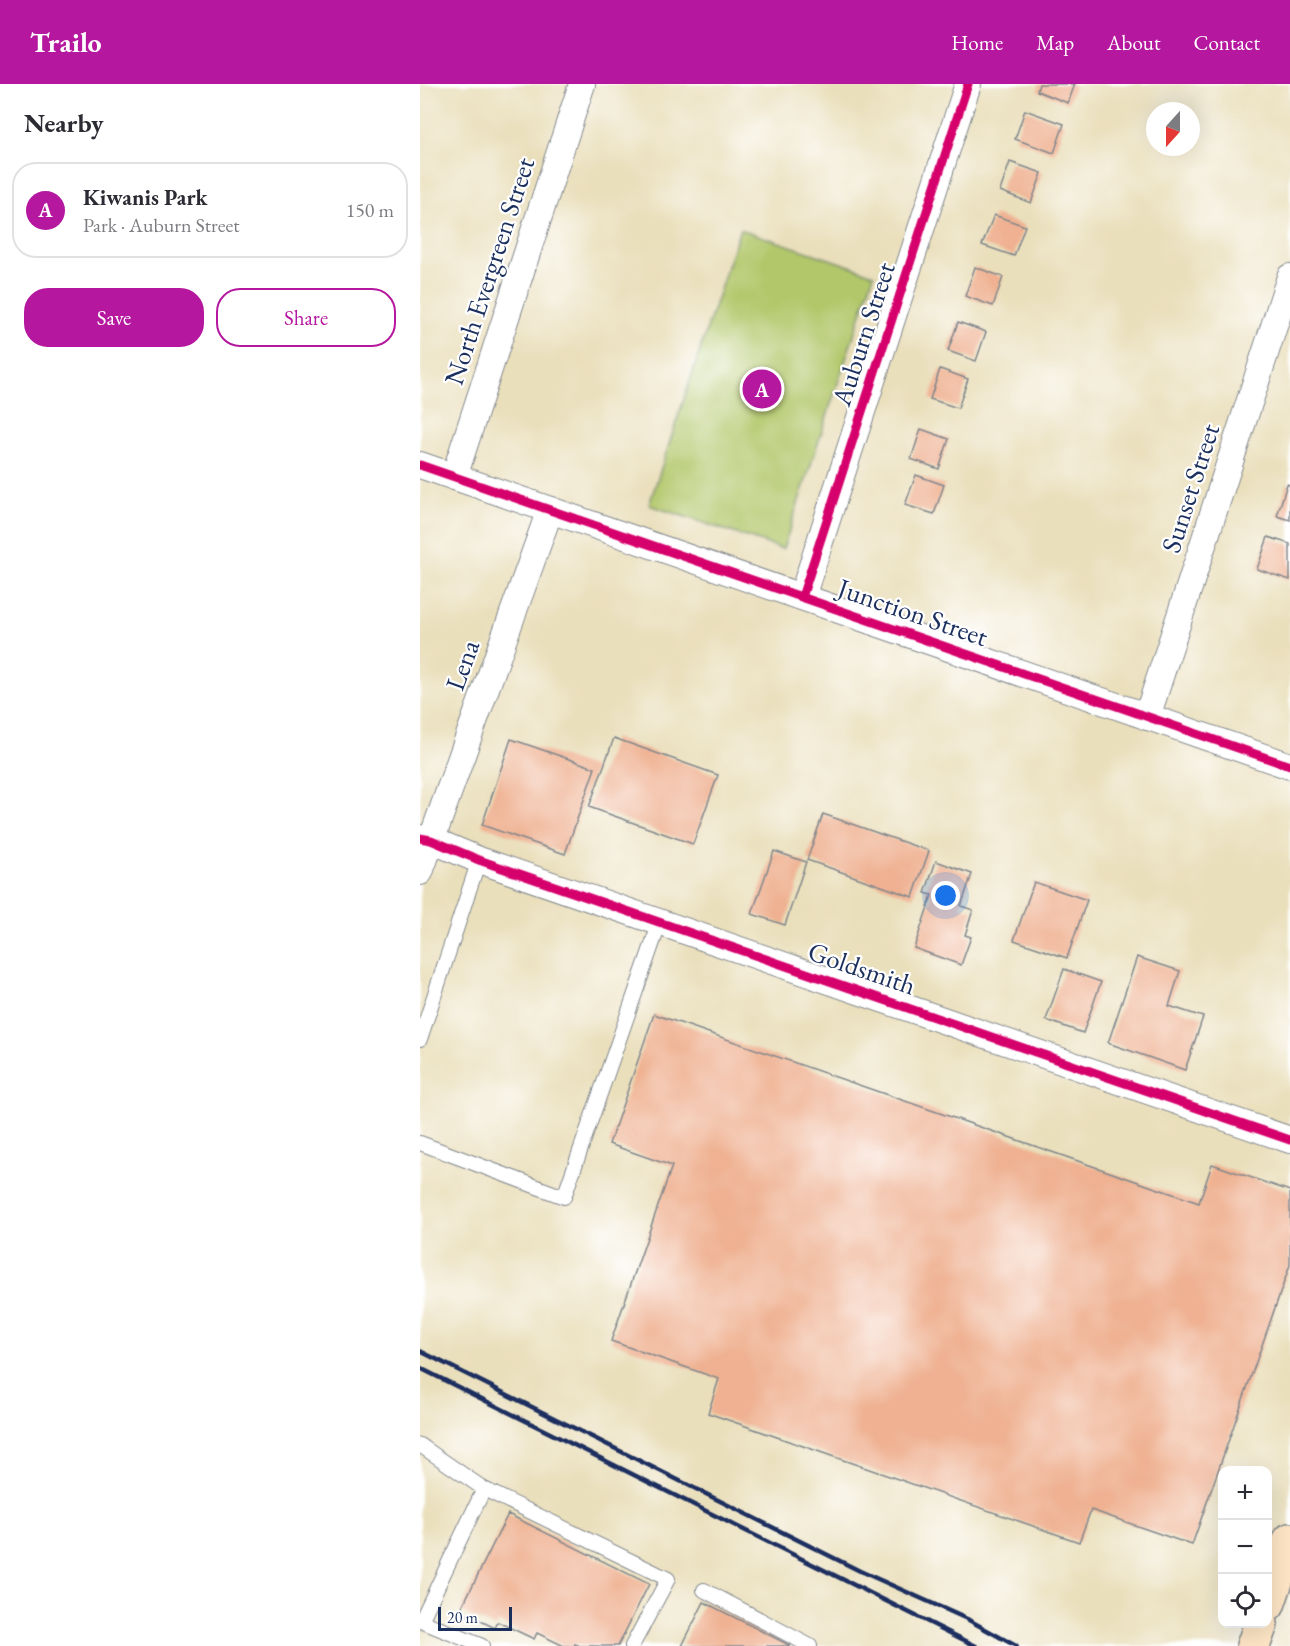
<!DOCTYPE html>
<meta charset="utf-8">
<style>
:root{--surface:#fff;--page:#f2f2f3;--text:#2b2b33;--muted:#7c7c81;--line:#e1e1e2;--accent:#b5179e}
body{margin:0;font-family:"EB Garamond",serif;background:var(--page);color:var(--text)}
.controls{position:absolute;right:18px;bottom:18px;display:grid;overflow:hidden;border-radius:12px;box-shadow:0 6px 24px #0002}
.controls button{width:54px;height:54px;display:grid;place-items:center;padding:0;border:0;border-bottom:2px solid var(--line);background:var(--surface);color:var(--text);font:30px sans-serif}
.compass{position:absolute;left:726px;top:18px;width:54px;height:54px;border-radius:50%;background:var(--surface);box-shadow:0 6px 24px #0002;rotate:201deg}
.scale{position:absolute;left:18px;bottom:15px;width:74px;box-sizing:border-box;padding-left:6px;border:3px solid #1b2f5e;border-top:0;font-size:16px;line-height:21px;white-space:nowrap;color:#1b2f5e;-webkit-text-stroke:4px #fff;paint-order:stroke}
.you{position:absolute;left:526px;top:812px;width:21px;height:21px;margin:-15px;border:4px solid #fff;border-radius:50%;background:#1a73e8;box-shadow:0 0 0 9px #1a73e833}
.badge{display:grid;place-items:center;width:39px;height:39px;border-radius:50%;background:var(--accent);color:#fff;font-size:20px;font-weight:700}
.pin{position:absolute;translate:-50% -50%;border:3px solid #fff;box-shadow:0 2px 6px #0006}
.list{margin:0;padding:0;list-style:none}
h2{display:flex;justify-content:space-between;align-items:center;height:78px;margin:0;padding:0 24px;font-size:26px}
h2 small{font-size:20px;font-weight:400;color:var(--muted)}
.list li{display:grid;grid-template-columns:39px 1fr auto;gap:18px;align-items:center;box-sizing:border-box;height:96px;margin:0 12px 12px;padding:0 12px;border:2px solid var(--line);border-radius:24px}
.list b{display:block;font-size:22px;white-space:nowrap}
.list p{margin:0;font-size:20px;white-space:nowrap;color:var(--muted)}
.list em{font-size:20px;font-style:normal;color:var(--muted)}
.actions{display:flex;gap:12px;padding:18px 24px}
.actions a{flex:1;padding:14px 0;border:2px solid var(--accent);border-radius:24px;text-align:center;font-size:21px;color:var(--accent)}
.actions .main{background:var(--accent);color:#fff}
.icon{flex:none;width:33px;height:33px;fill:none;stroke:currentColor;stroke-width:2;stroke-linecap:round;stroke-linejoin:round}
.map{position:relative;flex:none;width:870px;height:1562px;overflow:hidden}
header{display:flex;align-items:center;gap:36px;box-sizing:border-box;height:84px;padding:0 30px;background:var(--accent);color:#fff}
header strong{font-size:28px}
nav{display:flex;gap:33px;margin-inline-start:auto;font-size:21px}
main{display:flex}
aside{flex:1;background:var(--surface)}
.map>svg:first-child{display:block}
.green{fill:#b2c76b;stroke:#667b64;stroke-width:1.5}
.building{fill:#efb191}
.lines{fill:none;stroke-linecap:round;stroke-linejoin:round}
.service-casing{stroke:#82878c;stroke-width:16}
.minor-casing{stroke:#82878c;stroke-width:28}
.secondary-casing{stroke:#82878c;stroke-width:36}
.service{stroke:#fff;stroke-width:14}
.minor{stroke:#fff;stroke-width:26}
.secondary{stroke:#fde5c5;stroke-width:33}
.rail{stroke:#1b2f5e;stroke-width:4.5}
.cycleway-casing{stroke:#fff;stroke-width:13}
.cycleway{stroke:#d6006c;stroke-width:9}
.labels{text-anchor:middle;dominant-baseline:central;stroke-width:4.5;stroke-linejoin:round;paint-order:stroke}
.street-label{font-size:27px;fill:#1b2f5e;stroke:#fff}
</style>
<header>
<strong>Trailo</strong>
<nav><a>Home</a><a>Map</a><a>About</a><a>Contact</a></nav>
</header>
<main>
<aside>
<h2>Nearby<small></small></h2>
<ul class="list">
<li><span class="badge">A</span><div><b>Kiwanis Park</b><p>Park · Auburn Street</p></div><em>150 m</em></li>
</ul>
<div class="actions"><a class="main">Save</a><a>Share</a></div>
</aside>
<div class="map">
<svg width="870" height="1562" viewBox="0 0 870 1562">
<rect width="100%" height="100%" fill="#fff"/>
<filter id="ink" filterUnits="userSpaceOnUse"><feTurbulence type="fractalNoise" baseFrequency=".0167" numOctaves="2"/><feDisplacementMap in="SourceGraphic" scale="12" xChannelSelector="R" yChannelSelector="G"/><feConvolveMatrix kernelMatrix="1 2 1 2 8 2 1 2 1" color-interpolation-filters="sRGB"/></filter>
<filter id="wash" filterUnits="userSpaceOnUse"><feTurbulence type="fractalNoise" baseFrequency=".008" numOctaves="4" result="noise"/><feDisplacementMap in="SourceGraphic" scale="24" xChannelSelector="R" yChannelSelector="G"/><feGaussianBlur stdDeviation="1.35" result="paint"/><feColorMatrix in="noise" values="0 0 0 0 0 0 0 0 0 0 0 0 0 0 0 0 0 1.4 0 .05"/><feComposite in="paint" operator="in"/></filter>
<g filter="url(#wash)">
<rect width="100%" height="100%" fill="#eadfbb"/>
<polygon class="green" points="320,145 454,190 363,465 229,421"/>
<g id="blocks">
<g class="building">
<polygon points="619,0 655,0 648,19 617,7"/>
<polygon points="605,26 644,40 634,69 595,55"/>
<polygon points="590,78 622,89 611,119 580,107"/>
<polygon points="574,131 605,142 594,172 562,161"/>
<polygon points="555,183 583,193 573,222 545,212"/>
<polygon points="538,238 566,248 556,277 528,267"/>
<polygon points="520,285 548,295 538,324 510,315"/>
<polygon points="501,345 529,355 519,385 491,375"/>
<polygon points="496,391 524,401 514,430 485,421"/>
<polygon points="867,400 870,401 870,436 857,432"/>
<polygon points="848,453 870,460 870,496 837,485"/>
<polygon points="194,654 298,691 273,760 169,723"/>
<polygon points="91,655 175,684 145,770 62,741"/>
<polygon points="403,730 509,767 493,813 387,776"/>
<polygon points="354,767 386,778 365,841 332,830"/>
<polygon points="516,777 552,790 541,822 553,826 545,851 551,853 541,881 494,864 512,811 505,809"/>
<polygon points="614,798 667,816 647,874 594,856"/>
<polygon points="717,873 760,887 749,922 783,933 765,986 688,959"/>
<polygon points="644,885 681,898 663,949 626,936"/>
<polygon points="234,930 779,1119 792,1080 870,1107 870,1181 772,1461 671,1426 659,1458 288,1329 299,1295 191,1257 252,1082 189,1060"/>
<polygon points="88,1430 229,1500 198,1562 160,1562 155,1560 154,1562 144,1562 117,1549 114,1555 78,1538 75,1544 40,1527"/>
<polygon points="284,1518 371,1562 262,1562"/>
</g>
</g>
</g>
<g filter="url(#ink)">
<use href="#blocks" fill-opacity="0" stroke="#82878c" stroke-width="1.5"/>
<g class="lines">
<defs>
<g id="service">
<polyline points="0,955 59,776"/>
<polyline points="0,1059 144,1113 240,838"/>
<polyline points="0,1361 64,1405 248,1495 212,1562"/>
<polyline points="284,1506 390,1562"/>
<polyline points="62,1562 1,1537 64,1405"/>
</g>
<g id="minor">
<polyline points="0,381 870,682"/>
<polyline points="34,393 162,0"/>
<polyline points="382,513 548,0"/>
<polyline points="727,633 870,193"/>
<polyline points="0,754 11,756 59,776 870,1056"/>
<polyline points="0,788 130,426"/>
</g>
<g id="secondary">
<polyline points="848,1521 870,1456"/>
<polyline points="833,1562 841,1540"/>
</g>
</defs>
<use href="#service" class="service-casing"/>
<use href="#minor" class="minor-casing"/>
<use href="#secondary" class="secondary-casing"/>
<use href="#service" class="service"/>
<use href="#minor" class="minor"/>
<use href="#secondary" class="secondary"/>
<g class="rail">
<polyline points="0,1267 440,1487 547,1535 596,1562"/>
<polyline points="0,1284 556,1562"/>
</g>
<defs>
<g id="cycleway">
<polyline points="0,381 870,682"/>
<polyline points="382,513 548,0"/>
<polyline points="0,754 11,756 59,776 870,1056"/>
</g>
</defs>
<use href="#cycleway" class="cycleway-casing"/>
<use href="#cycleway" class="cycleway"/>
</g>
</g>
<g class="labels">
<g class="street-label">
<text transform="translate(69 187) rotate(-72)">North Evergreen Street</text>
<text transform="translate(443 250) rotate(-72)">Auburn Street</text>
<text transform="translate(770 404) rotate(-72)">Sunset Street</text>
<text transform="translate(493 528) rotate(19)">Junction Street</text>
<text transform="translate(42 581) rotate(-70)">Lena</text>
<text transform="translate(442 884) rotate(19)">Goldsmith</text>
</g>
</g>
</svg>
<div class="controls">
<button>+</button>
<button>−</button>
<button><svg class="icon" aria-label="locate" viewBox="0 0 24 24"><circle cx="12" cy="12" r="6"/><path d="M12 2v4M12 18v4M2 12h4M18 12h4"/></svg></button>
</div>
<svg class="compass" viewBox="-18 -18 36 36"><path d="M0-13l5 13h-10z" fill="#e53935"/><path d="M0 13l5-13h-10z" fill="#7c7c81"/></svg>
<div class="scale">20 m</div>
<div class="you"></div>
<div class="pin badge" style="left:342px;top:305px">A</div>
</div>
</main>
